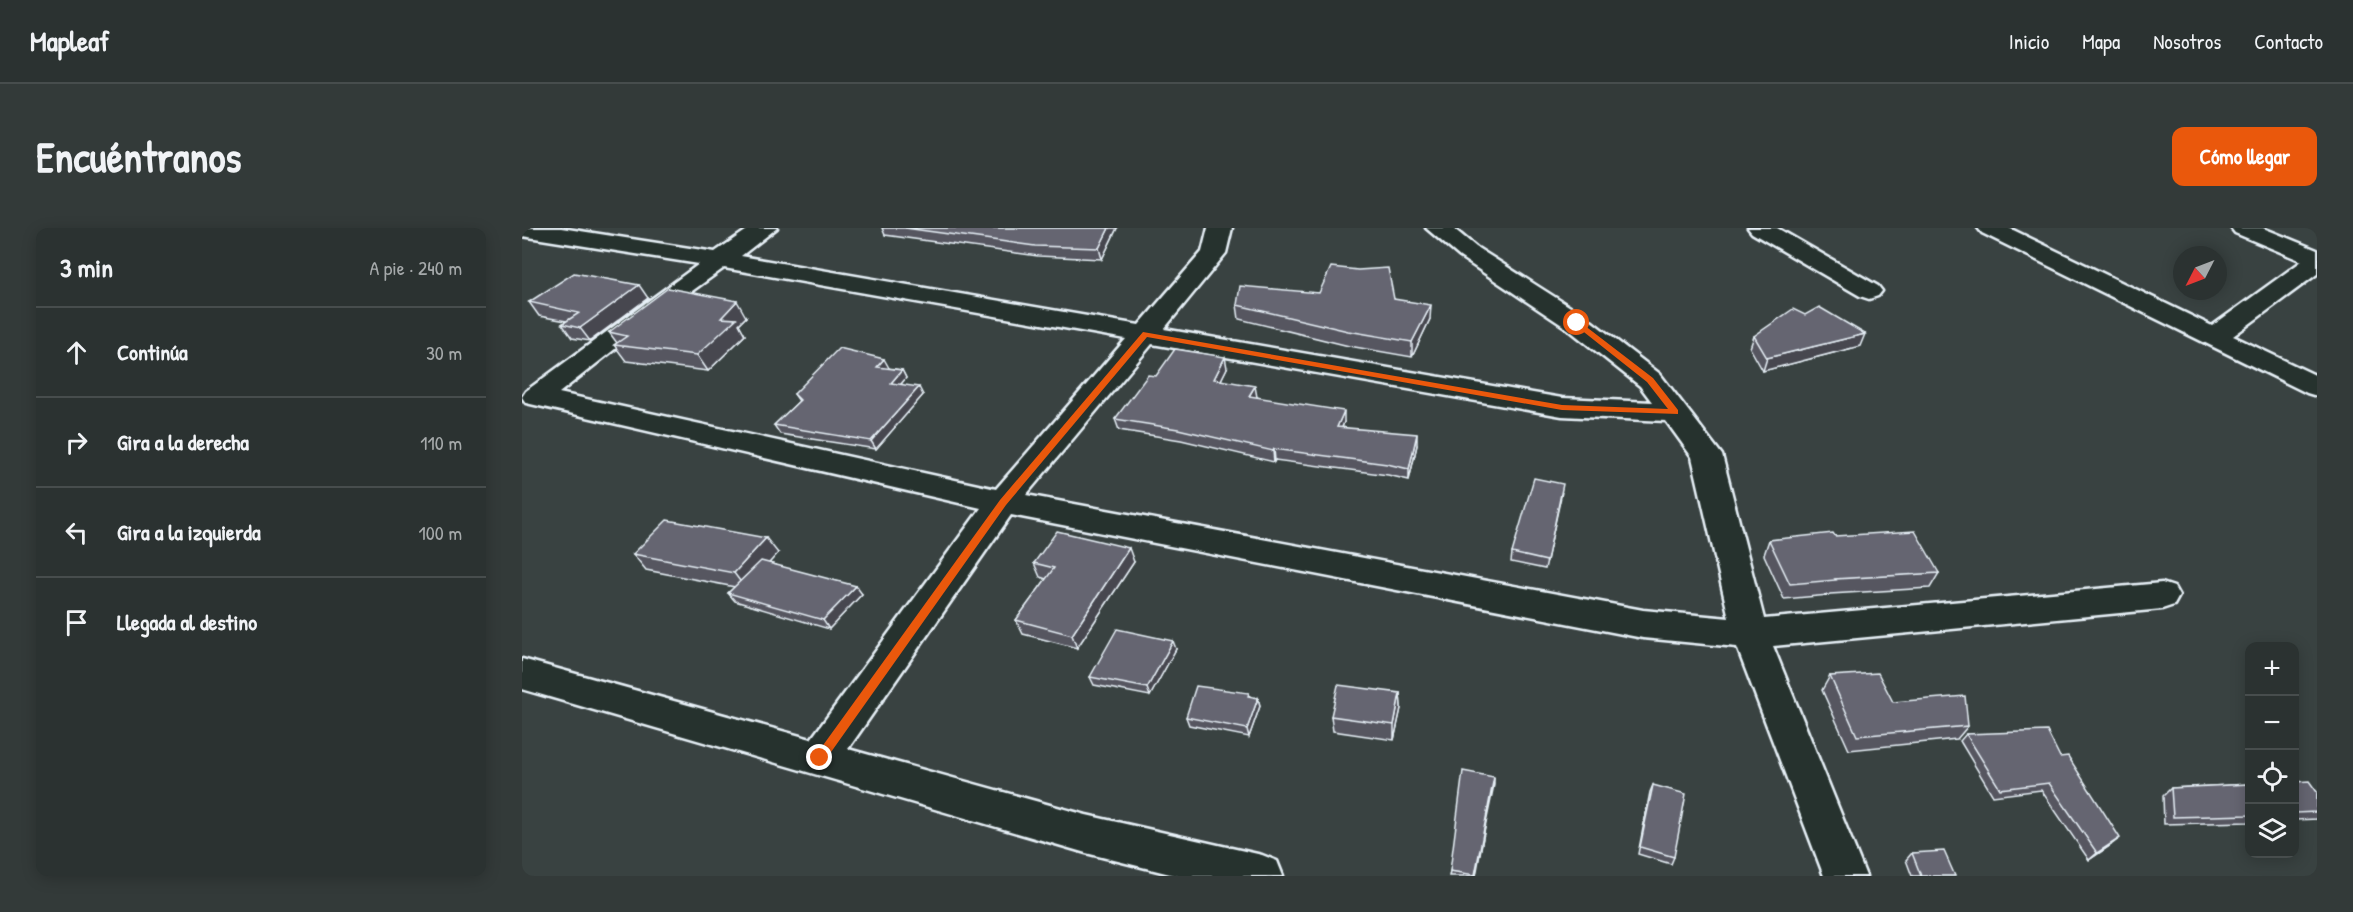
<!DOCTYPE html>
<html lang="es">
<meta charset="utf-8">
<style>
:root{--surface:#2b3231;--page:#333a39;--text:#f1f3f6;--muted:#a6aaab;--line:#474d4d;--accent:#ea580c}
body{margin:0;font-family:"Patrick Hand",sans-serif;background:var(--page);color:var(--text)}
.controls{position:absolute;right:18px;bottom:18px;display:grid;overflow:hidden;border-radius:12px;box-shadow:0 3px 15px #0003}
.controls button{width:54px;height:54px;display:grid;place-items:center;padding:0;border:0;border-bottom:2px solid var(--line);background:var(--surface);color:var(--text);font:30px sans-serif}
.compass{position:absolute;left:1651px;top:18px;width:54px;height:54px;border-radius:50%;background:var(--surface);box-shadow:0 3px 15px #0003;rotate:228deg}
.stop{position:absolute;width:18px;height:18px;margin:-14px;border:4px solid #ea580c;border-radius:50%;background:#fff}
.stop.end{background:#ea580c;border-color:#fff;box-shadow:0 2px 6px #0008}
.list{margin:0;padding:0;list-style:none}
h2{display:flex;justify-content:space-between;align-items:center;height:78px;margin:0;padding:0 24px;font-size:26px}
h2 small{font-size:20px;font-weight:400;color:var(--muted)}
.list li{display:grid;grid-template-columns:39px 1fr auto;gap:18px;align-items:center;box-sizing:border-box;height:90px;padding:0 24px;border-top:2px solid var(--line)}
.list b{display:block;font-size:22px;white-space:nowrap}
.list em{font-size:20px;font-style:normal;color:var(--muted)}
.icon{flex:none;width:33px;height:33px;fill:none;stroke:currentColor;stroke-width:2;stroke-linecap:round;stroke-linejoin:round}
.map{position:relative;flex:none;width:1795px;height:648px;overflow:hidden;border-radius:12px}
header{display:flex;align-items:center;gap:36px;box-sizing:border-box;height:84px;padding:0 30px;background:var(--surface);border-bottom:2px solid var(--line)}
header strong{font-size:28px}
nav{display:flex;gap:33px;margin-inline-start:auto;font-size:21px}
.intro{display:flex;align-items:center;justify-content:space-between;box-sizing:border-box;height:144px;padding:0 36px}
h1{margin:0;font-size:42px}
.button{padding:15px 27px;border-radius:12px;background:var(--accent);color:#fff;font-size:21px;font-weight:700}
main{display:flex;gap:36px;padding:0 36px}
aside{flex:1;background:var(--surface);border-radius:12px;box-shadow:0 3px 15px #0003}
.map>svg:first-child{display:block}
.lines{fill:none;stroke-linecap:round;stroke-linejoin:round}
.minor-casing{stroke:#e8f1f8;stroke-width:5}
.minor{fill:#26332d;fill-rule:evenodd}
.wall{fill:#575761;stroke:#e8f1f8;stroke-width:1.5}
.shaded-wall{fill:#47474f;stroke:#e8f1f8;stroke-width:1.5}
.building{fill:#656571;stroke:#e8f1f8;stroke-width:1.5}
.route{fill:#ea580c}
</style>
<header>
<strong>Mapleaf</strong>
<nav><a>Inicio</a><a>Mapa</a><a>Nosotros</a><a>Contacto</a></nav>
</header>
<div class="intro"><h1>Encuéntranos</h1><a class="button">Cómo llegar</a></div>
<main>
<aside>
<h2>3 min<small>A pie · 240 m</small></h2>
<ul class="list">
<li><svg class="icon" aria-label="ahead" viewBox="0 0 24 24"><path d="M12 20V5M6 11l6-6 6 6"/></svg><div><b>Continúa</b></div><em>30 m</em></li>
<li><svg class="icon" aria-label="right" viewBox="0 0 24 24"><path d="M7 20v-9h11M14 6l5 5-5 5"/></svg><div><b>Gira a la derecha</b></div><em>110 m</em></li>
<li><svg class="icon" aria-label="left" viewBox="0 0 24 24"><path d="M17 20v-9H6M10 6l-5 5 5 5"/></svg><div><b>Gira a la izquierda</b></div><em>100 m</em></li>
<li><svg class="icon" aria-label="arrive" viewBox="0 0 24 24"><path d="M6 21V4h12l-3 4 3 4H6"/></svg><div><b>Llegada al destino</b></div></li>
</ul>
</aside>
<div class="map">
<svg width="1795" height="648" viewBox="0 0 1795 648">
<rect width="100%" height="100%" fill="#394241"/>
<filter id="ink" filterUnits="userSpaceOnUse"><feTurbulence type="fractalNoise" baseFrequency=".0167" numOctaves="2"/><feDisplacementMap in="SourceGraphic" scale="12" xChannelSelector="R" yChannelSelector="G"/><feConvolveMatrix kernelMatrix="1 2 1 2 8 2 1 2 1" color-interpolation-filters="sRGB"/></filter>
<g filter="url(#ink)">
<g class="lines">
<defs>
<g id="minor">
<path d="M0 0H39L193 24 228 0H255L219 28 617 97 680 24 686 0H710L704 25 642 101 1040 170 1130 174 1118 158 1046 101 938 29 904 0H931L954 19 1064 89 1138 146 1200 227 1242 391 1640 355 1652 359 1657 368 1652 377 1640 381 1251 418 1344 648H1302L1215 419 1121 410 489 287 326 521 564 587 740 627 755 633 761 648H656L564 625 0 461V431L289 511 459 280 4 175 0 169 4 163 177 36 0 8ZM202 40 604 111 474 261 37 165 131 91ZM630 116 1040 188 1144 193 1170 229 1207 390 1121 382 504 267Z"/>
<polygon points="1226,0 1255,0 1356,58 1360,63 1356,68 1347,71 1338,68 1230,5"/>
<polygon points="1456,0 1487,0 1690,98 1780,33 1713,5 1709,0 1741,0 1795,22 1795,46 1711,108 1795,148 1795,168 1785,165 1460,5"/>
</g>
</defs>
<use href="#minor" class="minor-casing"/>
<use href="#minor" class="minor"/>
</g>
<g class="wall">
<polygon points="360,0 595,0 580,31 516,28 363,7"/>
<polygon points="797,65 872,71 908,91 890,129 827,118 717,91 715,77"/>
<polygon points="126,70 68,113 50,110 40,96 44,93 17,88 7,74"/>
<polygon points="224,89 217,96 223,107 186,143 104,133 92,117 95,115 87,104"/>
<polygon points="1232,108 1338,118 1241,143 1228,120"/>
<polygon points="366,140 380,142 384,150 379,156 401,167 354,221 258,206 252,197 277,173 272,166 367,140"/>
<polygon points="705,140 699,152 735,169 822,194 820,199 895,217 887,252 866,247 753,232 752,234 659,212 597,202 593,191"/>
<polygon points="1040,264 1023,341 989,334 990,325"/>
<polygon points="1313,308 1417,345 1408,360 1308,366 1307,367 1262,371 1242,327 1247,312"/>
<polygon points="256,325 247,335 340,366 307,401 213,373 206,365 213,359 124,342 111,326"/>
<polygon points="612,334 555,420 501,406 494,392 524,351 518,349 512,335"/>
<polygon points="654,421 628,468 572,457 568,449"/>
<polygon points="1308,448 1371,474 1446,498 1435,511 1327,522 1300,462"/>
<polygon points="727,465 728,469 736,470 738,478 727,509 667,497 664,489"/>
<polygon points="878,465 879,480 872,512 811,503 809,488"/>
<polygon points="1444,506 1538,529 1589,617 1567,632 1519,562 1471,568 1438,513"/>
<polygon points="972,549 954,648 927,648 928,643"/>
<polygon points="1773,554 1795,564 1795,591 1773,592"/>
<polygon points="1728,556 1728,594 1642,596 1641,568 1649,560"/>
<polygon points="1131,557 1152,629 1149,636 1116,626 1128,564"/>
<polygon points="1390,625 1433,648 1390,648 1384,632"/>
</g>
<g class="shaded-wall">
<polygon points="587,0 595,0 580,31 577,20"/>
<polygon points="117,57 126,70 68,113 58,100"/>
<polygon points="215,73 224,89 217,96 223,107 186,143 175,127 199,90"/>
<polygon points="909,77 908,91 890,129 890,114"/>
<polygon points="1343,106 1338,118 1241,143 1245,130"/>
<polygon points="703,129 705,140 694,162 692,151"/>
<polygon points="362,131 367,140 359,147 355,139"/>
<polygon points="380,142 384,150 373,163 369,155"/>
<polygon points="733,158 735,169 729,179 727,168"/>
<polygon points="397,159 401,167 354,221 349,213"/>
<polygon points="822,183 822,194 816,210 815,199"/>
<polygon points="895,206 895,217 887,252 887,241"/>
<polygon points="752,221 753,232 752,234 751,223"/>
<polygon points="244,310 256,325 224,361 212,345"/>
<polygon points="607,320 612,334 555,420 550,407"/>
<polygon points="334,358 340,366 307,401 301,392"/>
<polygon points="651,413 654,421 628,468 625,460"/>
<polygon points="878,465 879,480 872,512 872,497"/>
<polygon points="736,470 738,478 727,509 725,501"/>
<polygon points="972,549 972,557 953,648"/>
<polygon points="1598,610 1589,617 1567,632 1575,625"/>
</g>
<g class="building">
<polygon points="383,0 587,0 577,20 513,18"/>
<polygon points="809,39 836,42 866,40 872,71 909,77 890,114 826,103 715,77 718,58 797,65"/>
<polygon points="52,45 117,57 58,100 40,96 57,85 7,74"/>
<polygon points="146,60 215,73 199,90 214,91 175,127 92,117 105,108 87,104"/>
<polygon points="1297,79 1343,106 1245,130 1232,108 1271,81 1283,87"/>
<polygon points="317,120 362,131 355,139 380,142 369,155 397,159 349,213 252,197 278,172 272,166"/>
<polygon points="653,121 703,129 692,151 733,158 727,168 822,183 815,199 895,206 887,241 865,236 752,221 751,223 656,201 593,191 626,147 634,148"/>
<polygon points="1012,250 1041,256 1025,333 990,325"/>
<polygon points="145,292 244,310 212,345 111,326"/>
<polygon points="535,303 607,320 550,407 494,392 532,340 512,335"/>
<polygon points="1393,303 1417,345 1313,351 1314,352 1268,356 1247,312 1311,305 1313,308"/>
<polygon points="239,333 334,358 301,392 206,365"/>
<polygon points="595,401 651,413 625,460 568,449"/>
<polygon points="1356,445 1371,474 1443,468 1446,498 1335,508 1308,448"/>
<polygon points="816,457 878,465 872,497 809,488"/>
<polygon points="674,458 727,465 726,468 736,470 725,501 664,489"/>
<polygon points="1525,503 1538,529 1546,528 1598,610 1575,625 1527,555 1478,561 1444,506"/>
<polygon points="941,543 972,549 953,647 928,643"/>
<polygon points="1787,553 1795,564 1795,584 1773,585 1773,554"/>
<polygon points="1728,556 1728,587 1651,589 1649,560"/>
<polygon points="1131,557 1164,566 1152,629 1118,619"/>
<polygon points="1422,623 1433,648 1399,648 1390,625"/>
</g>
</g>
<polygon class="route" points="1053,94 1058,94 1131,150 1156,182 1156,186 1040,182 625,109 484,277 302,534 294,534 294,527 478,272 621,104 1040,177 1146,181 1125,154 1053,97"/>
</svg>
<div class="controls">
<button>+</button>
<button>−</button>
<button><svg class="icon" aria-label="locate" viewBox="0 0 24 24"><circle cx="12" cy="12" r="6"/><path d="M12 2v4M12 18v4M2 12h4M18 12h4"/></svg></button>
<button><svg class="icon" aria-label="layers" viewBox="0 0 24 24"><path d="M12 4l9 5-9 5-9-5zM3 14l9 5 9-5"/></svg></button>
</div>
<svg class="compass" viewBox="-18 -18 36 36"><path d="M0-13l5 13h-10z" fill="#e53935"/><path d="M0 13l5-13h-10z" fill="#a6aaab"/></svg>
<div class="stop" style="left:1055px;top:95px"></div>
<div class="stop end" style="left:298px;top:530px"></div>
</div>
</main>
